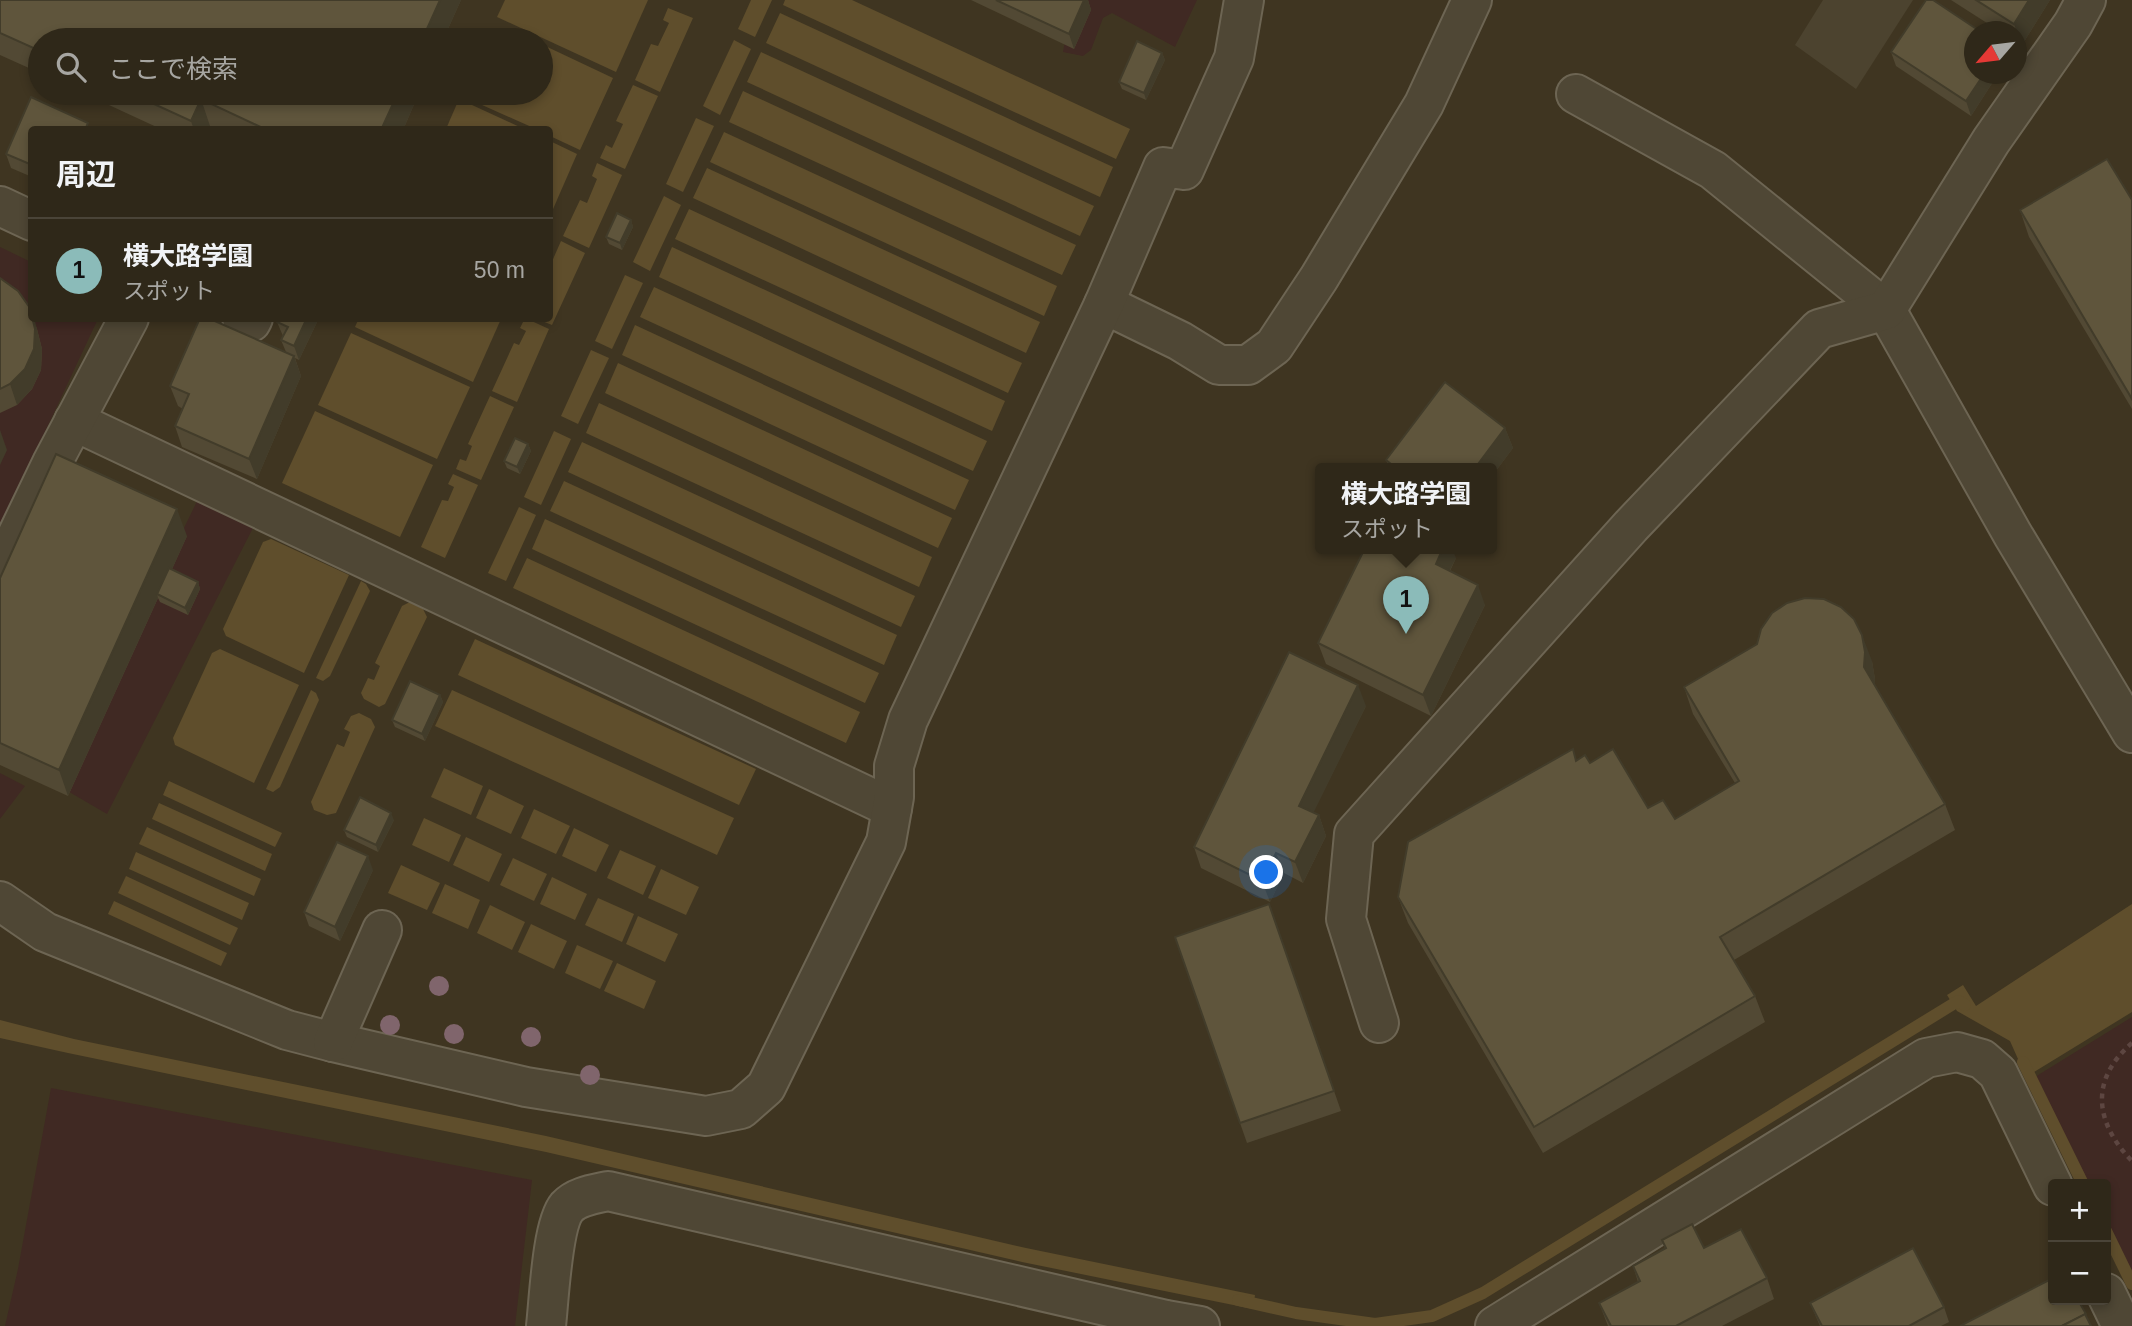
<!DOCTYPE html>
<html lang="ja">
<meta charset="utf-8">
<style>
:root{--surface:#2f2819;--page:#373022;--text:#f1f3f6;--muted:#a7a6a2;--line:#4a4438;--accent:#8bbbb9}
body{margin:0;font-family:Arial,"Noto Sans JP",sans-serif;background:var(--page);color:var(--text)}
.controls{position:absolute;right:21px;bottom:21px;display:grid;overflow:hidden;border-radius:7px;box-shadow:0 4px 10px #0003}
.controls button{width:63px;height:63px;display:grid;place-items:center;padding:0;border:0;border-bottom:2px solid var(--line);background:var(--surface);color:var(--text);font:35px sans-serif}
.compass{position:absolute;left:1964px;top:21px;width:63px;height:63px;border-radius:50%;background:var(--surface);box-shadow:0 4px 10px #0003;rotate:242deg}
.you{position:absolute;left:1267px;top:873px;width:24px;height:24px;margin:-18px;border:5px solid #fff;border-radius:50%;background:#1a73e8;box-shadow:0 0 0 10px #1a73e833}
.badge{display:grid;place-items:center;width:46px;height:46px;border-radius:50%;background:var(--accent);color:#111;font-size:23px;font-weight:700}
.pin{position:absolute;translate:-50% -58px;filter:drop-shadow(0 2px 4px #0008)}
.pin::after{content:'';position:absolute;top:37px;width:24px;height:21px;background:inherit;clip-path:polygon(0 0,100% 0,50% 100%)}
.popup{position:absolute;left:1315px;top:463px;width:182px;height:91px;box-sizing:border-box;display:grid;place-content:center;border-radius:7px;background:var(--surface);filter:drop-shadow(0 2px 5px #0005);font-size:23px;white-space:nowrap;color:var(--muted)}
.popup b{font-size:26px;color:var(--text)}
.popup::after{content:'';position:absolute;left:50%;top:100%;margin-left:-14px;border:14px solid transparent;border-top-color:var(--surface)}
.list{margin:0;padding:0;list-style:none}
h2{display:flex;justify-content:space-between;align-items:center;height:91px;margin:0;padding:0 28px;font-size:30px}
h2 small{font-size:23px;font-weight:400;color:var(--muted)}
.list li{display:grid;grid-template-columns:46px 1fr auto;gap:21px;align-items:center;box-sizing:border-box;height:105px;padding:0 28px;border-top:2px solid var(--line)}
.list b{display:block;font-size:26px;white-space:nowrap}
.list p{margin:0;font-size:23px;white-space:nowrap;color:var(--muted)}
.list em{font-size:23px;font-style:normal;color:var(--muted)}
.icon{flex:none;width:38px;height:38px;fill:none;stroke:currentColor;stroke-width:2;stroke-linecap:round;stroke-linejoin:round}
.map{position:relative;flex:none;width:2132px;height:1326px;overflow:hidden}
.search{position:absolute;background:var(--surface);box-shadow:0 4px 10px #0003;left:28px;top:28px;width:525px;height:77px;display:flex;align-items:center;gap:18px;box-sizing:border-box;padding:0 24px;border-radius:38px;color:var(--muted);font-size:26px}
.panel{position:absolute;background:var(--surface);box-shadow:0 4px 10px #0003;left:28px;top:126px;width:525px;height:196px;border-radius:7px}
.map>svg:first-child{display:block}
.airport{fill:#4c432f}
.green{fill:#402923}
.water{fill:#5f4e2c}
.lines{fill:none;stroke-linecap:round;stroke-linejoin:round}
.stream{stroke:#5f4e2c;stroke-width:12}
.minor-casing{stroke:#6d6553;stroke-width:42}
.path{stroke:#5d4641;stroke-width:4.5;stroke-dasharray:5 5;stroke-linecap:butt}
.minor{stroke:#4f4735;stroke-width:38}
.tree{fill:#80656c}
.wall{fill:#524934}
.shaded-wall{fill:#423c2a}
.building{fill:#5f553c;stroke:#423c2a;stroke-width:2}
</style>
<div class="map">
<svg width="2132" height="1326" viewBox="0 0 2132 1326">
<rect width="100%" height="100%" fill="#3f3521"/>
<polygon class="airport" points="1823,0 1913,0 1856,89 1795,45"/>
<g class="green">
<polygon points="1018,0 1197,0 1175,47 1112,13 1103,18 1091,50 1083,56 1063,52 1068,25"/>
<polygon points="0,247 31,262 32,318 97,318 97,321 0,528"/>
<polygon points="200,495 255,524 107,814 59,786"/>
<polygon points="0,773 25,786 0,819"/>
<polygon points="2132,1017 2132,1272 2106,1220 2106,1184 2088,1184 2035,1077"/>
<polygon points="51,1088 532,1180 515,1326 5,1326 18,1269"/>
</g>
<g class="water">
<polygon points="505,0 648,0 616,72 497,17"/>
<polygon points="751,0 772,0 755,37 738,29"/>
<polygon points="785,0 852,0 1130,129 1116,159 783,5"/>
<polygon points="668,8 693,18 660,92 635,80 651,44 658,46 669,23 663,20"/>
<polygon points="780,13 1113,167 1100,197 766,43"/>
<polygon points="734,40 751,49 720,115 703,106"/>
<polygon points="541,44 613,78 580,150 550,136 550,130 536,129 462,96 463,93 541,93"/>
<polygon points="761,52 1094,206 1080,236 747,82"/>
<polygon points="633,85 658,96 625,169 600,158 606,145 612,148 623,124 616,121"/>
<polygon points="743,91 1076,245 1062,275 729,122"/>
<polygon points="459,99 524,129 446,129"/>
<polygon points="696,118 714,126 683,192 666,184"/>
<polygon points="724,132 1057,286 1044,316 710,162"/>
<polygon points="550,141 577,154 550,216"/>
<polygon points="597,163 622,175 589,248 563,236 580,200 587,203 597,179 592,176"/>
<polygon points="707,168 1040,322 1026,353 693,198"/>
<polygon points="664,196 681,205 650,271 633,262"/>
<polygon points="689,209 1022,363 1008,393 675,239"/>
<polygon points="561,241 585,253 552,325 537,319 550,318 550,266"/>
<polygon points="672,247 1005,401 992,431 659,277"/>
<polygon points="625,275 643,283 612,349 595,341"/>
<polygon points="654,287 987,441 973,471 640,317"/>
<polygon points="359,318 501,318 501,319 473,382 355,327"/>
<polygon points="525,318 549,329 517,402 492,391 514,343 519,345 526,331 520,328"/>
<polygon points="635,325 969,480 955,510 622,355"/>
<polygon points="351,333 470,387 437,459 318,405"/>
<polygon points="591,350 609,358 578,424 561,416"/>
<polygon points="618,363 952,518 938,548 605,393"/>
<polygon points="490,396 514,407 481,480 456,469 460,459 466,461 472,446 468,444"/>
<polygon points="599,403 932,557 919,587 586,433"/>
<polygon points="315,411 433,465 400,537 282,483"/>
<polygon points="554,431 571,439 541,505 524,497"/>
<polygon points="582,442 915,596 901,627 568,472"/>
<polygon points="453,474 478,485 445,558 421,547 442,500 448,501 454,487 448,484"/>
<polygon points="564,481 897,635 884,665 550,511"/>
<polygon points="519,507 536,515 506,581 488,573"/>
<polygon points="545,519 879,673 865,703 532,549"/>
<polygon points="271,539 349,575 304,673 226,636 223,629 263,542"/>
<polygon points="527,558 860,712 846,743 513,588"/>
<polygon points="361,581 366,584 370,591 330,676 323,681 316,678"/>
<polygon points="410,602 423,609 427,617 385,704 379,707 364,699 361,693 368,678 374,680 380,666 375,663 402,606"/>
<polygon points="475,639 756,769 739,805 458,675"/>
<polygon points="220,649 299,685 254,783 175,745 173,738 212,653"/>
<polygon points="311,690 316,693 319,700 280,787 273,792 266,789"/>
<polygon points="452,690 734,818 717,855 435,726"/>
<polygon points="359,713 371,719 375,727 336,813 327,815 314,810 311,802 337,744 344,747 350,732 344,729 351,716"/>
<polygon points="444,768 483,786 471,815 431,797"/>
<polygon points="169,781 282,833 275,847 163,795"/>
<polygon points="489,789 524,806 511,834 476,818"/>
<polygon points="159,803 272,854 265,871 152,819"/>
<polygon points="534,809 570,826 556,854 521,838"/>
<polygon points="424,818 461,835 449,862 412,845"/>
<polygon points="147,827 261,879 254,896 139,844"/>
<polygon points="574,828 609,845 596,872 562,856"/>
<polygon points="466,837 502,854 489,882 453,865"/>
<polygon points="620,850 656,866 643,895 607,878"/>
<polygon points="136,852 249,903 242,920 129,869"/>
<polygon points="513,858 547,874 534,901 500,885"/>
<polygon points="401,865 440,883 427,910 388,893"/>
<polygon points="661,869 699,887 686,915 648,898"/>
<polygon points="126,876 238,928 230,945 118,893"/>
<polygon points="552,877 587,894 575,920 540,904"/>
<polygon points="445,884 480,900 468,929 432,913"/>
<polygon points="598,898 634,914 622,942 585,925"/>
<polygon points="114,901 227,953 221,966 108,914"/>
<polygon points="2132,904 2132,1012 2026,1077 2010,1041 1957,1011 1947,995 1963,985 1976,1006"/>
<polygon points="490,905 525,922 512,950 477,933"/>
<polygon points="638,916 678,934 665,962 626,944"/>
<polygon points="531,924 567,941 554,969 518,952"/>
<polygon points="577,945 613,961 600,989 565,973"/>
<polygon points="617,963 656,981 644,1009 604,991"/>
<polygon points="0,1020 74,1039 546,1136 1026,1248 1255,1295 1253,1309 1022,1262 546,1152 68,1053 0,1038"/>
</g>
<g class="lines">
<g class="stream">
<polyline points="2023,1062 2083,1184"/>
<polyline points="2106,1231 2132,1284"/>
<polyline points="1238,1300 1296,1313 1375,1324 1432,1316 1483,1293 1958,1001 1965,1005"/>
</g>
<defs>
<g id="minor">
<polyline points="1576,94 1713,170 1886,310 2013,535 2132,733"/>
<polyline points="0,206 32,221"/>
<polyline points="1104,304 1180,341 1219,365 1248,365 1274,346 1319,278 1424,104 1472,0"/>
<polyline points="242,318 251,322 253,318"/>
<polyline points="74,421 892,808"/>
<polyline points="0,571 52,463 129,318"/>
<polyline points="0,901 45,932 287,1030 333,1042 526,1087 706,1116 741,1109 766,1087 886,842 894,797 894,766 908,720 1104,304 1163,167 1184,170 1234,58 1244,0"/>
<polyline points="1379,1023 1346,919 1354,834 1631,526 1819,329 1886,310 1991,141 2073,24 2086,0"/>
<polyline points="333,1042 382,930"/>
<polyline points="2106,1293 2122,1326"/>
<path d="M546 1326C549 1300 552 1225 567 1207 577 1196 595 1194 608 1191L1166 1320 1200 1326"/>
<polyline points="1495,1326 1926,1058 1957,1052 1982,1059 1998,1073 2053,1186"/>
</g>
</defs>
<use href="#minor" class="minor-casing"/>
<path class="path" d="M2132 1043C2089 1080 2095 1123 2132 1161"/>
<use href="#minor" class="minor"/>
</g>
<g class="tree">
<circle cx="439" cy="986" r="10"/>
<circle cx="390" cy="1025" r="10"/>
<circle cx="454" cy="1034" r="10"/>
<circle cx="531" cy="1037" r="10"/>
<circle cx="590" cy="1075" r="10"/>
</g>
<g class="wall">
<polygon points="0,0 461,0 443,40 40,40 40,73 0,55"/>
<polygon points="971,0 1088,0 1091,10 1074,49"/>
<polygon points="1951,0 2050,0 2022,45 2017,41 2017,32 2001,32"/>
<polygon points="1891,52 1975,74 1998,74 1971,116 1896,66"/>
<polygon points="1162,53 1165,60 1146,100 1122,89 1119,82"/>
<polygon points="83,93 419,93 403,130 219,130 210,126 209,130 163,130"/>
<polygon points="32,130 32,177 11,168 6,154"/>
<polygon points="2132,200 2132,409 2029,237 2020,210"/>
<polygon points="631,220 633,227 622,250 609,244 606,237"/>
<polygon points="0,278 32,318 37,329 42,349 41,370 32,389 17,405 0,413"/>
<polygon points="319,318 299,360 295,358 301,376 257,479 182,447 175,426 183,409 178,406 170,386 286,352 281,340 283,336 277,322"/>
<polygon points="1505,428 1513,448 1492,476 1492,468 1389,468 1386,460"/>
<polygon points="528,444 531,451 520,474 507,468 504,461"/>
<polygon points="187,536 172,569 198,582 200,589 188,615 160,602 158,598 68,796 0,765 0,578"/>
<polygon points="1456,558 1450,571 1485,605 1431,716 1326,664 1318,643"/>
<polygon points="1872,661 1875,679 1874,684 1945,804 1955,830 1734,960 1755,996 1765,1022 1543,1153 1408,923 1398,897 1577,760 1590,763 1648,808 1675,819 1735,783 1693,714 1684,687"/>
<polygon points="440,695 443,702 425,741 395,727 392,720"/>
<polygon points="1366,706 1313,812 1319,815 1326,836 1303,883 1284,873 1270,902 1201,868 1194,847"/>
<polygon points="394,820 378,852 347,837 344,830"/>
<polygon points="373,870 340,941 309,926 304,912"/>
<polygon points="1269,904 1341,1111 1247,1143 1175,937"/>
<polygon points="1662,1240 1704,1248 1767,1278 1774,1299 1722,1326 1608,1326 1599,1303 1638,1282 1633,1266 1665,1249"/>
<polygon points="1810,1303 1944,1307 1949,1322 1941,1326 1820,1326"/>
</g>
<g class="shaded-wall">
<polygon points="440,0 461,0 443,40 422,40"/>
<polygon points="1084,0 1088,0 1091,10 1074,49 1069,34"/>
<polygon points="2029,0 2050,0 2022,45 2014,24"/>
<polygon points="1162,53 1165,60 1146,100 1144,93"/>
<polygon points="1984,74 1998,74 1971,116 1966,101"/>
<polygon points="398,93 419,93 403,130 381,130"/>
<polygon points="201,99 210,126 209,130 194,130 191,121"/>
<polygon points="631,220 633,227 622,250 620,243"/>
<polygon points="32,318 34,318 37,329 42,349 41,370 32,389 17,405 10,384"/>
<polygon points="307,318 319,318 299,360 294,346"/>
<polygon points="294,356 301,376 257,479 249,459"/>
<polygon points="1505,428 1513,448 1492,476 1492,468 1475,468"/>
<polygon points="0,430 7,450 0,465"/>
<polygon points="528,444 531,451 520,474 517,467"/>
<polygon points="177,509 187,536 160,596 157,594 158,598 68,796 59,770"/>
<polygon points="1443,548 1452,548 1456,558 1443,584 1436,564"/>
<polygon points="198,582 200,589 188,615 185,608"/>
<polygon points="1478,585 1485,605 1431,716 1423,695"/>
<polygon points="1862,635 1872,661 1875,679 1874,694 1864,667"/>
<polygon points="1358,685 1366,706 1307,826 1299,806"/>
<polygon points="440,695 443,702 425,741 422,734"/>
<polygon points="391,813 394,820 378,852 376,845"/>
<polygon points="1319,815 1326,836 1303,883 1295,862"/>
<polygon points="1276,853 1284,873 1270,902 1262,881"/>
<polygon points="368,856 373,870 340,941 335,927"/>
</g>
<g class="building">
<polygon points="0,0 440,0 422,40 40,40 40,51 0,33"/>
<polygon points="996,0 1084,0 1069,34"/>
<polygon points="1926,0 1933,0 1981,32 1975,32 1975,74 1984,74 1966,101 1891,52"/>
<polygon points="1976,0 2029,0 2014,24"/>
<polygon points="1137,41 1162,53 1144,93 1119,82"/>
<polygon points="130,93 398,93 381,130 267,130 201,99 191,121"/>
<polygon points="31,97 88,123 85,130 32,130 32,165 6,154"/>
<polygon points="2107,159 2132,200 2132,399 2020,210"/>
<polygon points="617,213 631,220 620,243 606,237"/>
<polygon points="0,278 18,291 30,308 35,329 34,349 25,369 10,384 0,389"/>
<polygon points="200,318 208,318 294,356 249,459 175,426 189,394 170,386"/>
<polygon points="278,318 307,318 294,346 281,340 288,327 277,322"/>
<polygon points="1445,382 1505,428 1475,468 1396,468 1386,460"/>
<polygon points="515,438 528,444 517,467 504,461"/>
<polygon points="56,454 177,509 59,770 0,743 0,578"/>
<polygon points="1365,548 1443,548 1436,564 1478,585 1423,695 1318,643"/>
<polygon points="169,568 198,582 185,608 157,594"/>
<polygon points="1805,598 1824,599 1841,607 1854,619 1862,635 1865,652 1864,667 1945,804 1720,937 1755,996 1534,1127 1398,897 1408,842 1573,749 1576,761 1585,755 1590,763 1613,749 1648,808 1663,800 1675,819 1739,781 1684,687 1757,644 1761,629 1772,613 1787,603"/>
<polygon points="1289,652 1358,685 1299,806 1319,815 1295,862 1276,853 1262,881 1194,847"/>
<polygon points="410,681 440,695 422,734 392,720"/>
<polygon points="360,797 391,813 376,845 344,830"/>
<polygon points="337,842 368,856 335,927 304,912"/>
<polygon points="1269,904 1334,1091 1240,1123 1175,937"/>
<polygon points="1692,1224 1704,1248 1741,1229 1767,1278 1676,1326 1611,1326 1599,1303 1640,1281 1633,1266 1666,1248 1662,1240"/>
<polygon points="1913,1248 1944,1307 1909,1326 1822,1326 1810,1303"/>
<polygon points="2053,1278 2053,1300 2078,1300 2086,1314 2062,1326 1960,1326"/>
<polygon points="2085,1314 2091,1326 2062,1326"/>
</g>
</svg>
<div class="controls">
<button>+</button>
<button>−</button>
</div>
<svg class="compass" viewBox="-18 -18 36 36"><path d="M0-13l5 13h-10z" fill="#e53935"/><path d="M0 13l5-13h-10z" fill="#a7a6a2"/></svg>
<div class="you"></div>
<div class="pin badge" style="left:1406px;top:634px">1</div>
<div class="popup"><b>横大路学園</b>スポット</div>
<div class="search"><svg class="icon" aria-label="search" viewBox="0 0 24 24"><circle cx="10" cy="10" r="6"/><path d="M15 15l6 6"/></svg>ここで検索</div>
<section class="panel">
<h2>周辺<small></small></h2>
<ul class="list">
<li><span class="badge">1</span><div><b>横大路学園</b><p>スポット</p></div><em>50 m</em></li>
</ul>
</section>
</div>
